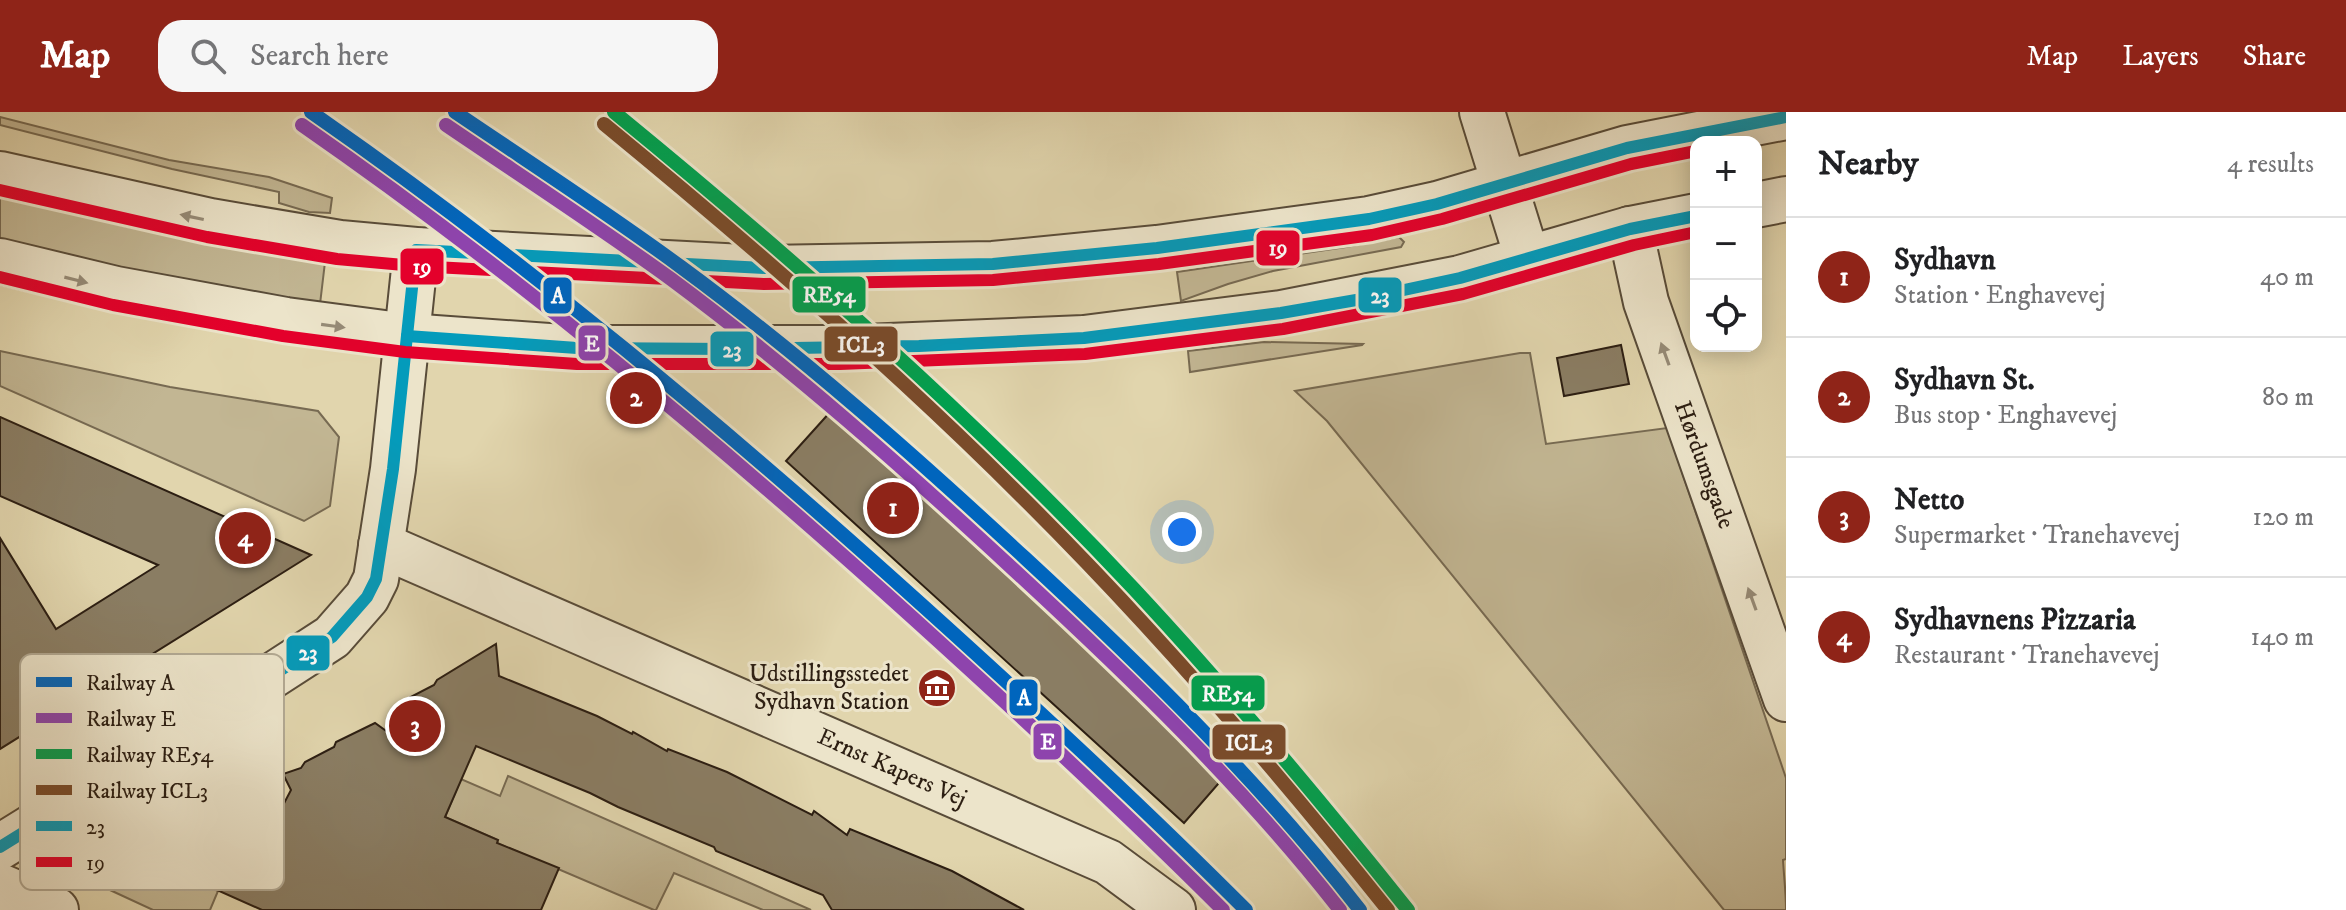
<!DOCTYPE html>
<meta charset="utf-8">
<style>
:root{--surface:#fff;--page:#f6f6f6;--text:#202124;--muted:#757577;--line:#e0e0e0;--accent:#8f2418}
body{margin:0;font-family:"IM FELL DW Pica",serif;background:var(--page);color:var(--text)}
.controls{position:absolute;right:24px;top:24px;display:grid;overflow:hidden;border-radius:16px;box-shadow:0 4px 20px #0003}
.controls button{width:72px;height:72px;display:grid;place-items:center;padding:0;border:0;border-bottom:2px solid var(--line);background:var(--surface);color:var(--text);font:40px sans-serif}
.you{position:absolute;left:1182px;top:420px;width:28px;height:28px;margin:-20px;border:6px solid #fff;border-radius:50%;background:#1a73e8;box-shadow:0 0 0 12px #1a73e833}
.badge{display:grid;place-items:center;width:52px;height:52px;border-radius:50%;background:var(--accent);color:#fff;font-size:26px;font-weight:700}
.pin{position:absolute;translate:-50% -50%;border:4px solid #fff;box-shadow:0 2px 8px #0006}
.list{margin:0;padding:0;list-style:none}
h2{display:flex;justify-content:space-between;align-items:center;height:104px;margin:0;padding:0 32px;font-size:34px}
h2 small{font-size:26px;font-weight:400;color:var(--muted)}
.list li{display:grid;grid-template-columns:52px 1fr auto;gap:24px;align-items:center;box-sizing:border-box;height:120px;padding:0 32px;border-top:2px solid var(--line)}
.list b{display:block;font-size:30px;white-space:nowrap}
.list p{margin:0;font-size:26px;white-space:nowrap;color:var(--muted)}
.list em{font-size:26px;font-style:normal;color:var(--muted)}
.icon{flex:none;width:44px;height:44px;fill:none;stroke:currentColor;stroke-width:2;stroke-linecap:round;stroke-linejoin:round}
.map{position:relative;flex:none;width:1786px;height:798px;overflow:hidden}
header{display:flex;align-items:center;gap:48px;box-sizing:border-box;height:112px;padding:0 40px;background:var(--accent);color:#fff}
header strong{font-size:38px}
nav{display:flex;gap:44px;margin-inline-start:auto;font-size:28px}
.search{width:560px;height:72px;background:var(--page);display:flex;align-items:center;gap:20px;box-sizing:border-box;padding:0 28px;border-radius:24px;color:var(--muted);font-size:30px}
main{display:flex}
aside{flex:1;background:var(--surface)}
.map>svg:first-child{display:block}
.green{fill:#c2b693;stroke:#776a52;stroke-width:2}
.building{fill:#8a7d63;stroke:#2c1e12;stroke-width:2}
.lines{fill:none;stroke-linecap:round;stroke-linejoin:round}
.minor-casing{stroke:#594c39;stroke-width:48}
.minor{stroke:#ece4ca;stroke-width:44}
.bus-1-casing{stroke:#ece4ca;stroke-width:18}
.bus-2-casing{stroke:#ece4ca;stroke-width:18}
.bus-1{stroke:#049bbb;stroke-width:12}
.bus-2{stroke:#e4002b;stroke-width:12}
.rail-1-casing{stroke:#ece4ca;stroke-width:20}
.rail-2-casing{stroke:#ece4ca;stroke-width:20}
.rail-3-casing{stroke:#ece4ca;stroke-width:20}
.rail-4-casing{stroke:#ece4ca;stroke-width:20}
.rail-1{stroke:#0065bd;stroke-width:14}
.rail-2{stroke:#8e44ad;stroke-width:14}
.rail-3{stroke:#029f4e;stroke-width:14}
.rail-4{stroke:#7a4b2a;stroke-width:14}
.oneway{fill:#968b77}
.labels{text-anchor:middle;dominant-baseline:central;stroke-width:6;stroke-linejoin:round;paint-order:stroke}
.street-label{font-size:24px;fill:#2c1e12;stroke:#ece4ca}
.poi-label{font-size:24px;fill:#2c1e12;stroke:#ece4ca;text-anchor:end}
.key{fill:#ece4ca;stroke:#b2a993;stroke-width:2}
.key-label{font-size:22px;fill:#2c1e12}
.line-badge{stroke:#ece4ca;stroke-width:3}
.badge-label{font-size:22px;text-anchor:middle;font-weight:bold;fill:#fff}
</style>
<header>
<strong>Map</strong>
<div class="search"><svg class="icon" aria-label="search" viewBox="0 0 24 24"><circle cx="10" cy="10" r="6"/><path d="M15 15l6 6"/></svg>Search here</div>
<nav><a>Map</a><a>Layers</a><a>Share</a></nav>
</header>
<main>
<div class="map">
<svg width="1786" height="798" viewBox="0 0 1786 798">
<rect width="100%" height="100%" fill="#e1d5ad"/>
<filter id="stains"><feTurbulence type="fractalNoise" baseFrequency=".0025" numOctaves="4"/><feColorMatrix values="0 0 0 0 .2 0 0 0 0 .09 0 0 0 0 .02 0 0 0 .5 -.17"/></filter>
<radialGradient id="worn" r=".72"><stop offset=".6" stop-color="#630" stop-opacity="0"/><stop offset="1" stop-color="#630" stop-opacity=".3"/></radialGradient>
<g class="green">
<polygon points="0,5 169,48 269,65 332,86 330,101 309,100 279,91 279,80 172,57 0,13"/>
<polygon points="0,84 129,115 325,150 320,192 121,158 0,130"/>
<polygon points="1399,125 1404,130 1401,135 1273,159 1228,172 1181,189 1177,160 1346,135"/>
<polygon points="1264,230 1363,232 1362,233 1190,260 1188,239"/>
<polygon points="0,239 170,275 318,299 339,325 330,394 304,409 0,274"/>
<path d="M1520 241H1530L1546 332 1667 316 1786 666V747L1783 748C1784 765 1786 781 1786 798H1724L1327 309 1295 279Z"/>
<polygon points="508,664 811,798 763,798 674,761 656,798 654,798 497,731 498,728 445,705 461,667 500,684"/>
<polygon points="197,688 218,700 208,724 202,722 193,740 200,744 190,766 218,779 210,798 153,798 97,772 98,749"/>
</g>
<g class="building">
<polygon points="1621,233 1629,272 1564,284 1557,246"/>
<polygon points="832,298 919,371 1108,544 1225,664 1184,711 786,349"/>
<polygon points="0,305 311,443 0,637 0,426 56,517 158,453 0,384"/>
<polygon points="496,532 499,564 597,604 632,622 633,620 667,639 668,637 727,660 812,703 814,699 847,723 850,717 952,759 1024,798 832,798 823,783 716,739 714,735 618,695 590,681 476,634 445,705 498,728 497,731 559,756 541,798 262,798 190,766 218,700 268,722 291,678 283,662 301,656 305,650 334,635 336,630 375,611 389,621 403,589 434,573 437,568"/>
</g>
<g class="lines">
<defs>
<g id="minor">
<polyline points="1482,0 1527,145"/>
<polyline points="0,62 210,109 340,131 416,138 765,156 993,152 1157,136 1369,107 1437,92 1627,36 1786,5"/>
<polyline points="1756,93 1786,87"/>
<polyline points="1630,117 1646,190 1786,587"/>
<polyline points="0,149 116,177 286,208 407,224 577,236 839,236 1084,226 1281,201 1460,166 1630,117 1696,104"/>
<polyline points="381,433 1108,750 1173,798"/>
<polyline points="0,735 179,624 332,525 367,485 376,467 393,357 416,138"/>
<polyline points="0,774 56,798"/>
</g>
</defs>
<use href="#minor" class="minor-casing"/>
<use href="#minor" class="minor"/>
<defs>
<g id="bus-1">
<polyline points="407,224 577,236 732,237 919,234 1084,226 1281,201 1362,187 1460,166 1630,117 1696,104"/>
<polyline points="0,735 179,624 332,525 367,485 376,467 393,357 416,138 765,156 993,152 1157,136 1369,107 1437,92 1627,36 1786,5"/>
</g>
<g id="bus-2">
<polyline points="0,78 207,125 337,147 415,154 764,172 993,168 1159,152 1372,123 1442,107 1631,52 1696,39"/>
<polyline points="0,165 113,193 283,224 405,240 577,252 840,252 1085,242 1283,217 1463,182 1634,133 1696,120"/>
</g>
</defs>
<use href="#bus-1" class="bus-1-casing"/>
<use href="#bus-2" class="bus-2-casing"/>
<use href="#bus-1" class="bus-1"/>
<use href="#bus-2" class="bus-2"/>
<defs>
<g id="rail-1">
<path d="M311 0C527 150 727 317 922 493 1032 592 1141 693 1246 798"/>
<path d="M455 0C530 51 608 101 681 155 802 244 915 344 1025 446 1144 556 1260 670 1360 798"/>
</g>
<g id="rail-2">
<path d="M302 13C518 163 718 330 913 506 1018 601 1123 698 1223 798"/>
<path d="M446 13C521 64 598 114 671 167 791 256 904 356 1013 457 1129 564 1243 674 1340 798"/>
</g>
<path id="rail-3" d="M614 0C796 149 973 305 1134 477 1230 580 1320 688 1408 798"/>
<path id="rail-4" d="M604 12C749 131 891 254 1023 386 1154 516 1273 654 1388 798"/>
</defs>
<use href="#rail-1" class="rail-1-casing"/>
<use href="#rail-2" class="rail-2-casing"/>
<use href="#rail-3" class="rail-3-casing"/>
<use href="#rail-4" class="rail-4-casing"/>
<use href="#rail-1" class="rail-1"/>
<use href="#rail-2" class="rail-2"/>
<use href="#rail-3" class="rail-3"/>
<use href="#rail-4" class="rail-4"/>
</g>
<defs><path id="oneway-solid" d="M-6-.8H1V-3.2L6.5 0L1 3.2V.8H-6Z" transform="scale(2)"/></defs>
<g class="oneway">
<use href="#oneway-solid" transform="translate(192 105) rotate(-168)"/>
<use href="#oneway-solid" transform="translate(76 168) rotate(14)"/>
<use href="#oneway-solid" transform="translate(333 214) rotate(8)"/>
<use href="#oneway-solid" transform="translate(1665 242) rotate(-110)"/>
<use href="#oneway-solid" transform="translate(1752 487) rotate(-110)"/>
</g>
<defs>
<symbol id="museum-disc" viewBox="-11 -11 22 22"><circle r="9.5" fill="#8f2418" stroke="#ece4ca"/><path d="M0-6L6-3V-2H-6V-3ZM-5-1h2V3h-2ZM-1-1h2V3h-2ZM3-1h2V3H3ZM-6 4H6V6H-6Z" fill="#fff"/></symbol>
</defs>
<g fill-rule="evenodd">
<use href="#museum-disc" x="915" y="554" width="44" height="44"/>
</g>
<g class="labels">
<g class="street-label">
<text transform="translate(1704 353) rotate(70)">Hørdumsgade</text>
<text transform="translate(892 656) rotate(24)">Ernst Kapers Vej</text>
</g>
<g class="poi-label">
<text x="909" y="562">Udstillingsstedet<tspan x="909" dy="28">Sydhavn Station</tspan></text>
</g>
</g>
<rect x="20" y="542" width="264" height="236" rx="12" class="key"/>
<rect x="36" y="565" width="36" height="10" fill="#0065bd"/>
<rect x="36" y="601" width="36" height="10" fill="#8e44ad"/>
<rect x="36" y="637" width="36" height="10" fill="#029f4e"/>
<rect x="36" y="673" width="36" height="10" fill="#7a4b2a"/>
<rect x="36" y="709" width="36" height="10" fill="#049bbb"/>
<rect x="36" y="745" width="36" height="10" fill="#e4002b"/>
<g class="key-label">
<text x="86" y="578">Railway A</text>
<text x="86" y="614">Railway E</text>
<text x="86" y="650">Railway RE54</text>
<text x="86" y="686">Railway ICL3</text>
<text x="86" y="722">23</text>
<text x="86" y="758">19</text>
</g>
<g class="line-badge">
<rect x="1255" y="117" width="46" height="38" rx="8" fill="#e4002b"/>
<rect x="399" y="135" width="46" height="39" rx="8" fill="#e4002b"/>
<rect x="791" y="163" width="76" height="39" rx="8" fill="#029f4e"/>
<rect x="1357" y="164" width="46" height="38" rx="8" fill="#049bbb"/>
<rect x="542" y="164" width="31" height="39" rx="8" fill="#0065bd"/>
<rect x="577" y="212" width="30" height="38" rx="8" fill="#8e44ad"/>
<rect x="823" y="213" width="76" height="38" rx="8" fill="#7a4b2a"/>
<rect x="709" y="218" width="46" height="38" rx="8" fill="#049bbb"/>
<rect x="285" y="522" width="46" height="38" rx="8" fill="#049bbb"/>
<rect x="1190" y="562" width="76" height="38" rx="8" fill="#029f4e"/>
<rect x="1008" y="566" width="31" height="39" rx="8" fill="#0065bd"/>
<rect x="1032" y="610" width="31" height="39" rx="8" fill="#8e44ad"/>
<rect x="1211" y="611" width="76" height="38" rx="8" fill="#7a4b2a"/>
</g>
<g class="badge-label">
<text x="1278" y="143">19</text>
<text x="422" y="162">19</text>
<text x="829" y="190">RE54</text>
<text x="1380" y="191">23</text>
<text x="558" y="191">A</text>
<text x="592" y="239">E</text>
<text x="861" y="240">ICL3</text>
<text x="732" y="245">23</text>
<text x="308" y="548">23</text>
<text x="1228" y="589">RE54</text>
<text x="1024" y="593">A</text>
<text x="1048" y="637">E</text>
<text x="1249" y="638">ICL3</text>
</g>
<rect width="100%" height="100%" filter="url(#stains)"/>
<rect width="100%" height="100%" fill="url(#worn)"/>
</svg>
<div class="controls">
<button>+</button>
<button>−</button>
<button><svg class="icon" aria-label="locate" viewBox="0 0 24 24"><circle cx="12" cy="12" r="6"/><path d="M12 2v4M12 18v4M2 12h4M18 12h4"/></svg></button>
</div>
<div class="you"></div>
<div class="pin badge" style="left:893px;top:396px">1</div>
<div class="pin badge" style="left:636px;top:286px">2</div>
<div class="pin badge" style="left:415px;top:614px">3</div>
<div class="pin badge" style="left:245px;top:426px">4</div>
</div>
<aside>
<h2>Nearby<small>4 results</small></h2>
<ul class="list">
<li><span class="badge">1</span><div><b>Sydhavn</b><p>Station · Enghavevej</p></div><em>40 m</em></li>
<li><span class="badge">2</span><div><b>Sydhavn St.</b><p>Bus stop · Enghavevej</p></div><em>80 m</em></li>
<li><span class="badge">3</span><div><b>Netto</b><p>Supermarket · Tranehavevej</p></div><em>120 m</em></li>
<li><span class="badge">4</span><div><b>Sydhavnens Pizzaria</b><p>Restaurant · Tranehavevej</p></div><em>140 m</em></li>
</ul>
</aside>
</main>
